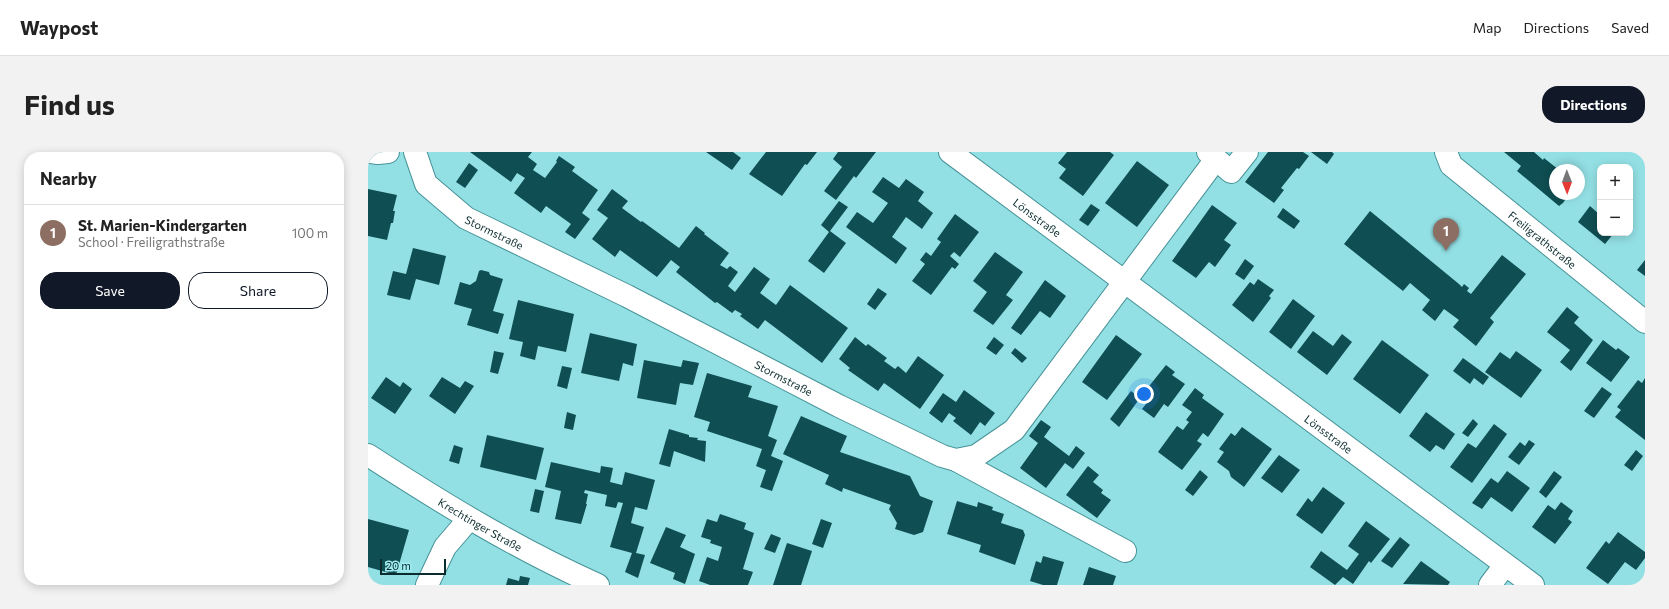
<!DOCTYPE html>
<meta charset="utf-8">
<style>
:root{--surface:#fff;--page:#f2f2f2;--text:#222;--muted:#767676;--line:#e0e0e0;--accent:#111827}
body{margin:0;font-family:Commissioner,sans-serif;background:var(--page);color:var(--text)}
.controls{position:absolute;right:12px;top:12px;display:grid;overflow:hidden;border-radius:8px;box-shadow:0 2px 10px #0003}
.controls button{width:36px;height:36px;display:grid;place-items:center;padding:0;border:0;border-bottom:1px solid var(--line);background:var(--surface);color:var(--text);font:20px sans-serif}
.compass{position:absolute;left:1181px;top:12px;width:36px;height:36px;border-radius:50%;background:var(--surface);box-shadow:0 2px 10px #0003;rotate:179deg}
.scale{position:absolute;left:12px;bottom:10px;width:66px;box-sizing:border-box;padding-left:4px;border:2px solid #0b2c2e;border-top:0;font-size:11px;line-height:14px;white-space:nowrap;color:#0b2c2e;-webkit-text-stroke:3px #a0edf2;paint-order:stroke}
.you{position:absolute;left:776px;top:242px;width:14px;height:14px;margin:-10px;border:3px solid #fff;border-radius:50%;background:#1a73e8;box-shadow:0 0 0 6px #1a73e833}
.badge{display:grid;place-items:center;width:26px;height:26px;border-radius:50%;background:var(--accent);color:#fff;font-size:13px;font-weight:700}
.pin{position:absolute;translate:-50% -33px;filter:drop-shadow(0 1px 2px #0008)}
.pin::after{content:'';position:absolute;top:21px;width:14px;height:12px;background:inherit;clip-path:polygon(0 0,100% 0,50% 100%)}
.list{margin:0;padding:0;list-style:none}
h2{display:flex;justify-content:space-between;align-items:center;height:52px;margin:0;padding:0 16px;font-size:17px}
h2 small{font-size:13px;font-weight:400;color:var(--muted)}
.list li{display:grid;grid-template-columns:26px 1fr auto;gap:12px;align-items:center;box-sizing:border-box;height:56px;padding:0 16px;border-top:1px solid var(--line)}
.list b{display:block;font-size:15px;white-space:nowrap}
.list p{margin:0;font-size:13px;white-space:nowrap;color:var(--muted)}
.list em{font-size:13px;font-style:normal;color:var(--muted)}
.actions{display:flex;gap:8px;padding:12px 16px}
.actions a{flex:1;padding:9px 0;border:1px solid var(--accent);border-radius:16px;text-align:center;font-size:14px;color:var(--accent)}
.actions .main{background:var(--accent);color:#fff}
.map{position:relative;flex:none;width:1277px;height:433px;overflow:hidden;border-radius:16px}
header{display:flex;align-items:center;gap:24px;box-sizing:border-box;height:56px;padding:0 20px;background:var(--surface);border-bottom:1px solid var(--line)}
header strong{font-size:19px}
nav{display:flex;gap:22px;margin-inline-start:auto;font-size:14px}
.intro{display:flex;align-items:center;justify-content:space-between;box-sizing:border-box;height:96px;padding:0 24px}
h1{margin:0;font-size:28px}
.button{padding:10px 18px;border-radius:16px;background:var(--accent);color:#fff;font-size:14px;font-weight:700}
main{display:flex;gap:24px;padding:0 24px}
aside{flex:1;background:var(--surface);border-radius:16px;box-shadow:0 2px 10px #0003}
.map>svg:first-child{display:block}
.building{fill:#0f4e52}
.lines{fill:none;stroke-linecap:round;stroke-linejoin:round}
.minor-casing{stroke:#479398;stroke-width:24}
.minor{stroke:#fff;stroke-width:22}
.labels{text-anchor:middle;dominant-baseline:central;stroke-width:4;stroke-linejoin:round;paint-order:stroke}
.street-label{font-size:11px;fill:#0b2c2e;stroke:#a0edf2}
</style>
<header>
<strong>Waypost</strong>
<nav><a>Map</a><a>Directions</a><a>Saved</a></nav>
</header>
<div class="intro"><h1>Find us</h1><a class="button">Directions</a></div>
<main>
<aside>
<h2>Nearby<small></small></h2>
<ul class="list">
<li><span class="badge" style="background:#8d6e63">1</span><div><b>St. Marien-Kindergarten</b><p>School · Freiligrathstraße</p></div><em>100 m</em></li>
</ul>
<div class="actions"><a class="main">Save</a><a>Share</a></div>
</aside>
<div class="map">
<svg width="1277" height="433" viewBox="0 0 1277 433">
<rect width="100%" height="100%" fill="#93e0e4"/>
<g class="building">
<polygon points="102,0 164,0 160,5 169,12 165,18 177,26 189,10 188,9 191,4 207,15 204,19 230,38 214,61 222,67 207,87 197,80 203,72 178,54 173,61 146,41 157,26 149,21 143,30"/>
<polygon points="338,0 365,0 373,6 364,18"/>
<polygon points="398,0 449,0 439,13 437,12 414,44 381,22"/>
<polygon points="470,0 508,0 488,26 486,24 468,48 456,39 474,15 465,7"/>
<polygon points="699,0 742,0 746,3 715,44 691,26 698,17 690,11"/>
<polygon points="900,0 935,0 941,4 931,17 929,16 913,36 916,38 906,51 877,30"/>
<polygon points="943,0 964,0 966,2 959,12"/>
<polygon points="1136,0 1166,0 1175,8 1176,6 1191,18 1187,18 1187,42 1201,42 1195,51 1191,54 1149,19 1153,14"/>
<polygon points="769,9 801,33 769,75 737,51"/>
<polygon points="101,11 110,18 97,36 88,30"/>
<polygon points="515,25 531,36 538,27 556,40 550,49 565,61 554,77 538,65 524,85 539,96 528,112 478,75 489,60 505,71 520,51 504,40"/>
<polygon points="0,37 29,43 25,59 27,59 25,71 23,71 19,88 0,84"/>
<polygon points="244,37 260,49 254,56 273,70 274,69 311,96 328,74 337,81 336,82 361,101 352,113 359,117 362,114 370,120 360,134 367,140 386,115 402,127 392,141 408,153 422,133 480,176 454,211 397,168 390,177 372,164 374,162 367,158 364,161 349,150 347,151 308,120 312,115 303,108 289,125 252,98 247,105 224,87 240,66 229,58"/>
<polygon points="471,49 480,55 462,79 478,91 456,121 440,109 461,80 453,73"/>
<polygon points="723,52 732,58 720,74 711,68"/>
<polygon points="844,53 869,71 856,88 863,93 847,115 841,110 828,126 804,109"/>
<polygon points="1222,54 1232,63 1232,81 1246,81 1237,92 1210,70"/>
<polygon points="915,56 932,69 926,77 909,65"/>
<polygon points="1002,59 1091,132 1094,135 1096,132 1101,136 1099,139 1103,142 1134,103 1158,122 1122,166 1126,170 1108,194 1085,175 1091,168 1076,157 1067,169 1054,158 1062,148 1042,131 1035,139 976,92"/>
<polygon points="587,62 611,80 592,105 586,100 582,104 591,112 587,117 584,115 563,143 544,129 557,112 552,108 558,100 563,104 573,90 569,87"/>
<polygon points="45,96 78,104 71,133 48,127 42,148 19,143 25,119 38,122"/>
<polygon points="627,100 655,120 638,143 645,148 625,173 605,159 619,140 605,129"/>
<polygon points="877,107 886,114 876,128 867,122"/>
<polygon points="1277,108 1277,124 1269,118"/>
<polygon points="113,118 121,120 122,123 135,127 125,159 136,162 130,182 99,173 104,157 86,152 92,130 102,133 108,129 111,119"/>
<polygon points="890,127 906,138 901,144 903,146 885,170 864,153 882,130 886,133"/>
<polygon points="677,128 698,144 682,166 672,159 653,183 643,176"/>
<polygon points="510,136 519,142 507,158 499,152"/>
<polygon points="925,147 947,164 923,197 901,180"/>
<polygon points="150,148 206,162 198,200 170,194 167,208 152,204 155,190 141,187"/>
<polygon points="1199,155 1211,165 1206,171 1225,188 1203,219 1192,210 1202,198 1179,180"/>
<polygon points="945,179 965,194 974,182 984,190 959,223 929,200"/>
<polygon points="222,181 269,192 265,214 255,211 251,229 213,221"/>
<polygon points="748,183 774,202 739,248 714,230"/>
<polygon points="487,185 498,194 500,192 519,206 516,209 527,217 530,214 538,221 550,204 576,223 552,257 516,231 510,239 480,218 482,216 471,207"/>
<polygon points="626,185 636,193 628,203 618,196"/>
<polygon points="1014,188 1061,223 1032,262 985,227"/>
<polygon points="1235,188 1248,198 1250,196 1262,205 1243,230 1218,211"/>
<polygon points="647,196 659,206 654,211 643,201"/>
<polygon points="126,199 136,201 130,222 122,220"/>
<polygon points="1148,199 1174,218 1153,246 1117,220 1132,200 1142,207"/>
<polygon points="1095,206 1121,225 1115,233 1106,226 1102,232 1085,219"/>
<polygon points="276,208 313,215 315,208 331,211 325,233 312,231 308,253 269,246"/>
<polygon points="798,213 807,220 804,223 817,232 800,255 796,252 786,266 774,257 785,243 778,238"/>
<polygon points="194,214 204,216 199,237 189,234"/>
<polygon points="339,221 384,234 380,245 410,254 400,284 409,288 403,304 415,309 404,339 392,335 398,318 388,314 394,297 339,279 342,270 326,265"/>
<polygon points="18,225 32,235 35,230 44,237 27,262 3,246"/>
<polygon points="74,225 92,236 97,229 106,234 87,262 61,244"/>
<polygon points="1277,226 1277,288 1247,265 1253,258 1249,255 1270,228 1274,231"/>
<polygon points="1234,235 1244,242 1226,266 1216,259"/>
<polygon points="827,236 836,243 834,246 856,262 840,285 835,281 829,289 834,292 814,318 790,300 809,274 815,278 821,270 818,268 824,260 814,253"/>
<polygon points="596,238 627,261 617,274 612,270 603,283 585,269 588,266 581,261 574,271 561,261 575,241 588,250"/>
<polygon points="763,239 772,246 751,275 742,267"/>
<polygon points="199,260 208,263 205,278 196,276"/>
<polygon points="1058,260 1087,282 1076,298 1068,293 1062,300 1041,284"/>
<polygon points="433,264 479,284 472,300 542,324 552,344 565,349 555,380 546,383 527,377 529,371 521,357 523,353 475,336 474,340 457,332 461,323 415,302"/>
<polygon points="1105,267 1110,272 1100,285 1094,281"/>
<polygon points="673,268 683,275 676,285 701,304 708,294 717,301 705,317 697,311 678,336 652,316 670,291 661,284"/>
<polygon points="1126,272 1139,282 1104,331 1082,315 1100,291 1108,296"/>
<polygon points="874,275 904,297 876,335 863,325 861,319 849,310 856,300 851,297 863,281 867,284"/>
<polygon points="301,277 321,283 321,285 330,286 329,288 338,289 337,310 306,299 302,315 291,312"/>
<polygon points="119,283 176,296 168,328 112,315"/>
<polygon points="1161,288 1167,292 1151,313 1140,305 1152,290 1157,294"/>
<polygon points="86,293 95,296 91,312 81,309"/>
<polygon points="1268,298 1275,304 1264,319 1256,313"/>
<polygon points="911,303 932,318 914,341 893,326"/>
<polygon points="183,310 232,321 233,314 245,316 242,330 254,333 257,320 287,328 279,358 267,355 263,371 276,375 268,401 277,403 270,426 257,420 264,401 242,395 255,351 250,350 248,356 237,354 239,343 217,338 216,341 220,342 218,352 219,352 213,372 187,367 193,339 177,335"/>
<polygon points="720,314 731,323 725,330 735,338 733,341 743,348 729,366 698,343"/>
<polygon points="832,318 840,325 825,344 817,338"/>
<polygon points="1139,319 1162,336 1144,360 1123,345 1114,357 1104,351 1123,326 1130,331"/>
<polygon points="1186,319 1194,325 1178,346 1171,340"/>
<polygon points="955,335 977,351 954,382 928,363 940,346 944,350"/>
<polygon points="167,337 176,339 171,361 162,359"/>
<polygon points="589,349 609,355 610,350 625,355 624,358 636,362 633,371 655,378 657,383 647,413 611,400 613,393 579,382"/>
<polygon points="1193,350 1205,359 1200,367 1204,370 1187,392 1164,375 1180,353 1187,358"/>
<polygon points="352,362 378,371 376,377 386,381 375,417 385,420 380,433 342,433 331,429 339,405 350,409 354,395 342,391 343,388 333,385 339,367 349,370"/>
<polygon points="0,367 41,378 28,423 0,415"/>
<polygon points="453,367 464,371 455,396 444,392"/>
<polygon points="998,369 1022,387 1003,411 1001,409 985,432 975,425 967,433 942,415 953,399 979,418 991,402 980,394"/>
<polygon points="298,375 318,383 312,395 327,402 317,432 305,427 307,421 282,411"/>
<polygon points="1250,380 1277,400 1277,406 1268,418 1257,410 1240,432 1218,416 1238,389 1241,392"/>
<polygon points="403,382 413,386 407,401 396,397"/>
<polygon points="1032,385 1042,393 1024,416 1013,409"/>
<polygon points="419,391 444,399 433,433 405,433"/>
<polygon points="675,404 696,410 689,433 675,433 662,429 668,409 673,411"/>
<polygon points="1053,409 1082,430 1080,433 1035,432"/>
<polygon points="721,415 748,424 745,433 715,433"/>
<polygon points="152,424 162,426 160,433 138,433 140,426 151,429"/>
</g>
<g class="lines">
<defs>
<g id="minor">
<polyline points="3,0 10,1 20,0"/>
<path id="s1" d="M47 0 58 32 98 66 259 144 471 254 574 304 588 308 608 304 646 278 848 7"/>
<path id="s2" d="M582 0 1165 433"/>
<polyline points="840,0 863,20 879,0"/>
<path id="s3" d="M1078 0 1083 13 1277 170"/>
<path id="s4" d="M0 303C74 351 149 397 230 433"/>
<polyline points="588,308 757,399"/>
<polyline points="59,433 77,395 101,367"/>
<polyline points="1122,433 1137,413"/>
</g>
</defs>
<use href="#minor" class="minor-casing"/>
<use href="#minor" class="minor"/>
</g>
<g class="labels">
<g class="street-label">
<text stroke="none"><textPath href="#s2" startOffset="109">Lönsstraße</textPath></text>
<text stroke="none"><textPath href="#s1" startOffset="118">Stormstraße</textPath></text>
<text stroke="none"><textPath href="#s3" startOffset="132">Freiligrathstraße</textPath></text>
<text stroke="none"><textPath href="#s1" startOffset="442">Stormstraße</textPath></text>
<text stroke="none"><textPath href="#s2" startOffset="472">Lönsstraße</textPath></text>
<text stroke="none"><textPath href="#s4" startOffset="132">Krechtinger Straße</textPath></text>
</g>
</g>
</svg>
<div class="controls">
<button>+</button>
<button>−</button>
</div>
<svg class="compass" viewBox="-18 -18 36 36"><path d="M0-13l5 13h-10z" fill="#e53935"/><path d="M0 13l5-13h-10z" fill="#767676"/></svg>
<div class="scale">20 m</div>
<div class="you"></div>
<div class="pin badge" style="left:1078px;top:99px;background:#8d6e63">1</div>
</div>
</main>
